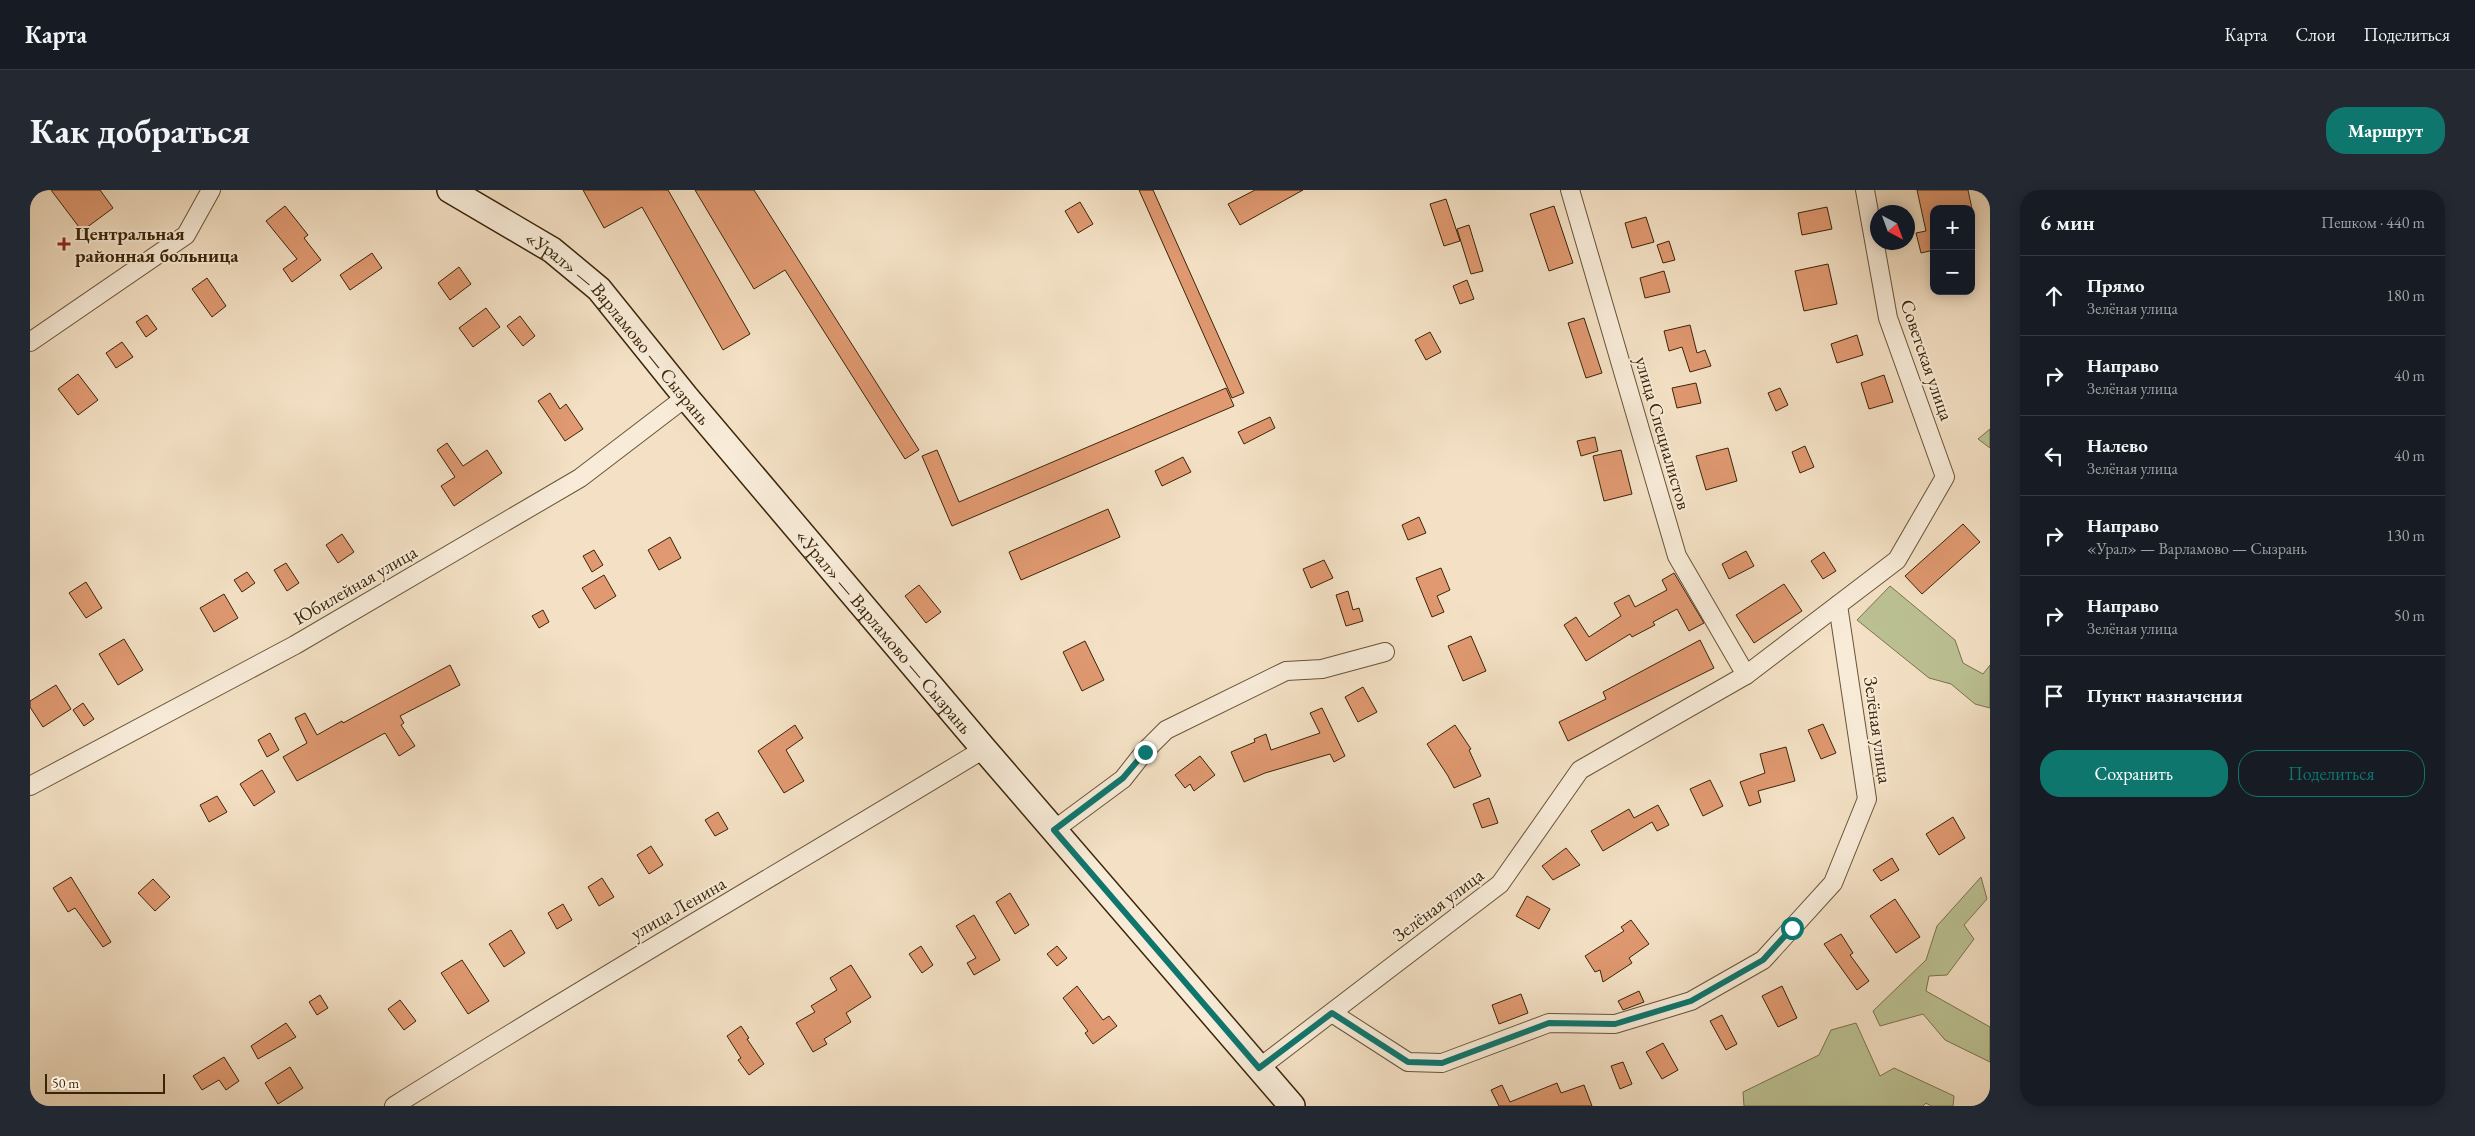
<!DOCTYPE html>
<html lang="ru">
<meta charset="utf-8">
<style>
:root{--surface:#171b24;--page:#242831;--text:#f1f3f6;--muted:#9ea1a6;--line:#363941;--accent:#0f766e}
body{margin:0;font-family:"EB Garamond",serif;background:var(--page);color:var(--text)}
.controls{position:absolute;right:15px;top:15px;display:grid;overflow:hidden;border-radius:10px;box-shadow:0 2px 12px #0003}
.controls button{width:45px;height:45px;display:grid;place-items:center;padding:0;border:0;border-bottom:1px solid var(--line);background:var(--surface);color:var(--text);font:25px sans-serif}
.compass{position:absolute;left:1840px;top:15px;width:45px;height:45px;border-radius:50%;background:var(--surface);box-shadow:0 2px 12px #0003;rotate:139deg}
.scale{position:absolute;left:15px;bottom:12px;width:120px;box-sizing:border-box;padding-left:5px;border:2px solid #3b2509;border-top:0;font-size:14px;line-height:18px;white-space:nowrap;color:#3b2509;-webkit-text-stroke:4px #f8ecd9;paint-order:stroke}
.stop{position:absolute;width:15px;height:15px;margin:-11px;border:4px solid #0f766e;border-radius:50%;background:#fff}
.stop.end{background:#0f766e;border-color:#fff;box-shadow:0 1px 5px #0008}
.list{margin:0;padding:0;list-style:none}
h2{display:flex;justify-content:space-between;align-items:center;height:65px;margin:0;padding:0 20px;font-size:21px}
h2 small{font-size:16px;font-weight:400;color:var(--muted)}
.list li{display:grid;grid-template-columns:32px 1fr auto;gap:15px;align-items:center;box-sizing:border-box;height:80px;padding:0 20px;border-top:1px solid var(--line)}
.list b{display:block;font-size:19px;white-space:nowrap}
.list p{margin:0;font-size:16px;white-space:nowrap;color:var(--muted)}
.list em{font-size:16px;font-style:normal;color:var(--muted)}
.actions{display:flex;gap:10px;padding:15px 20px}
.actions a{flex:1;padding:11px 0;border:1px solid var(--accent);border-radius:20px;text-align:center;font-size:18px;color:var(--accent)}
.actions .main{background:var(--accent);color:#fff}
.icon{flex:none;width:28px;height:28px;fill:none;stroke:currentColor;stroke-width:2;stroke-linecap:round;stroke-linejoin:round}
.map{position:relative;flex:none;width:1960px;height:916px;overflow:hidden;border-radius:20px}
header{display:flex;align-items:center;gap:30px;box-sizing:border-box;height:70px;padding:0 25px;background:var(--surface);border-bottom:1px solid var(--line)}
header strong{font-size:24px}
nav{display:flex;gap:28px;margin-inline-start:auto;font-size:18px}
.intro{display:flex;align-items:center;justify-content:space-between;box-sizing:border-box;height:120px;padding:0 30px}
h1{margin:0;font-size:35px}
.button{padding:12px 22px;border-radius:20px;background:var(--accent);color:#fff;font-size:18px;font-weight:700}
main{display:flex;gap:30px;padding:0 30px}
aside{flex:1;background:var(--surface);border-radius:20px;box-shadow:0 2px 12px #0003}
.map>svg:first-child{display:block}
.green{fill:#bcc294;stroke:#7c744e}
.building{fill:#e09971;stroke:#3b2509}
.lines{fill:none;stroke-linecap:round;stroke-linejoin:round}
.minor-casing{stroke:#695438;stroke-width:20}
.secondary-casing{stroke:#3b2509;stroke-width:28}
.minor{stroke:#f8ecd9;stroke-width:18}
.secondary{stroke:#f8ecd9;stroke-width:25}
.route{stroke:#0f766e;stroke-width:6}
.poi-dot{fill:#8f2418;stroke:#f8ecd9;stroke-width:2}
.labels{text-anchor:middle;dominant-baseline:central;stroke-width:4;stroke-linejoin:round;paint-order:stroke}
.poi-label{font-size:19px;font-weight:bold;fill:#3b2509;stroke:#f8ecd9;text-anchor:start}
.street-label{font-size:19px;fill:#3b2509;stroke:#f8ecd9}
</style>
<header>
<strong>Карта</strong>
<nav><a>Карта</a><a>Слои</a><a>Поделиться</a></nav>
</header>
<div class="intro"><h1>Как добраться</h1><a class="button">Маршрут</a></div>
<main>
<div class="map">
<svg width="1960" height="916" viewBox="0 0 1960 916">
<rect width="100%" height="100%" fill="#f4e1c5"/>
<filter id="stains"><feTurbulence type="fractalNoise" baseFrequency=".004" numOctaves="4"/><feColorMatrix values="0 0 0 0 .2 0 0 0 0 .09 0 0 0 0 .02 0 0 0 .5 -.17"/></filter>
<radialGradient id="worn" r=".72"><stop offset=".6" stop-color="#630" stop-opacity="0"/><stop offset="1" stop-color="#630" stop-opacity=".3"/></radialGradient>
<g class="green">
<polygon points="1960,239 1960,258 1948,249"/>
<polygon points="1860,396 1925,450 1933,473 1953,484 1960,475 1960,518 1945,514 1921,494 1899,488 1827,430"/>
<polygon points="1951,687 1957,709 1934,735 1944,749 1917,785 1899,786 1896,801 1960,837 1960,872 1915,850 1893,824 1850,836 1843,821 1896,770 1907,736"/>
<polygon points="1826,833 1850,886 1864,878 1924,906 1923,916 1901,916 1896,913 1893,916 1714,916 1713,902 1789,865 1801,840"/>
</g>
<g class="building">
<polygon points="21,0 70,0 83,18 52,41"/>
<polygon points="553,0 638,0 720,144 693,160 612,17 574,38"/>
<polygon points="665,0 724,0 889,260 875,269 755,80 724,99"/>
<polygon points="1109,0 1123,0 1214,203 1202,208"/>
<polygon points="1225,0 1273,0 1210,35 1198,14"/>
<polygon points="1887,0 1938,0 1942,19 1904,19 1904,60 1891,63 1886,43 1896,41"/>
<polygon points="1416,9 1430,51 1414,56 1400,14"/>
<polygon points="1050,12 1063,34 1048,43 1035,21"/>
<polygon points="255,16 278,45 274,48 291,70 262,92 253,79 267,69 236,31"/>
<polygon points="1524,16 1543,73 1519,81 1500,24"/>
<polygon points="1797,17 1802,39 1772,45 1768,23"/>
<polygon points="1616,27 1624,52 1602,58 1595,33"/>
<polygon points="1439,35 1453,81 1441,84 1427,39"/>
<polygon points="1639,51 1645,70 1633,73 1627,55"/>
<polygon points="342,63 352,78 320,100 310,85"/>
<polygon points="1798,74 1807,114 1774,121 1765,81"/>
<polygon points="429,77 441,94 420,110 408,93"/>
<polygon points="1634,81 1640,102 1615,108 1610,88"/>
<polygon points="177,88 196,116 182,127 162,99"/>
<polygon points="1437,90 1444,109 1430,114 1423,96"/>
<polygon points="456,118 470,137 443,157 429,138"/>
<polygon points="117,125 127,139 116,147 106,132"/>
<polygon points="490,126 505,146 493,156 477,136"/>
<polygon points="1554,128 1572,183 1556,188 1538,133"/>
<polygon points="1660,135 1667,163 1675,160 1681,176 1660,182 1652,157 1639,161 1634,141"/>
<polygon points="1400,142 1411,162 1396,170 1385,150"/>
<polygon points="1827,145 1833,165 1807,173 1801,154"/>
<polygon points="92,152 103,167 86,178 76,163"/>
<polygon points="48,184 68,210 48,225 28,199"/>
<polygon points="1854,185 1863,212 1839,219 1831,193"/>
<polygon points="1666,193 1671,213 1647,218 1642,198"/>
<polygon points="1196,198 1204,216 922,336 892,266 907,260 929,312"/>
<polygon points="1750,198 1758,215 1746,221 1738,203"/>
<polygon points="520,203 530,219 536,214 553,239 535,251 508,211"/>
<polygon points="1240,227 1245,238 1214,254 1208,242"/>
<polygon points="1565,247 1568,261 1551,266 1547,251"/>
<polygon points="417,253 433,276 457,260 472,283 424,316 411,296 425,287 407,260"/>
<polygon points="1775,256 1784,277 1770,283 1762,262"/>
<polygon points="1698,258 1707,291 1676,300 1666,266"/>
<polygon points="1591,260 1602,304 1574,311 1563,266"/>
<polygon points="1153,267 1161,282 1132,296 1125,281"/>
<polygon points="1078,319 1090,347 991,390 979,362"/>
<polygon points="1389,327 1396,343 1378,350 1372,335"/>
<polygon points="1933,334 1950,352 1892,404 1875,386"/>
<polygon points="312,344 324,362 308,373 296,355"/>
<polygon points="640,347 651,368 629,380 618,360"/>
<polygon points="564,360 573,375 562,382 553,366"/>
<polygon points="1716,361 1724,376 1699,389 1692,374"/>
<polygon points="1794,362 1806,381 1793,389 1781,371"/>
<polygon points="1294,370 1303,388 1281,398 1273,379"/>
<polygon points="256,373 269,393 257,401 244,380"/>
<polygon points="1411,378 1420,400 1407,406 1414,422 1402,427 1386,388"/>
<polygon points="217,382 225,393 212,402 204,390"/>
<polygon points="1644,383 1674,433 1659,441 1647,419 1623,432 1625,435 1602,447 1600,444 1556,471 1534,435 1546,427 1559,447 1591,426 1584,413 1599,405 1605,417 1637,400 1632,390"/>
<polygon points="574,385 586,406 565,419 552,398"/>
<polygon points="56,392 72,418 56,428 39,403"/>
<polygon points="1754,394 1772,421 1724,453 1706,425"/>
<polygon points="889,395 911,422 896,433 875,406"/>
<polygon points="1318,401 1323,420 1329,418 1333,431 1316,436 1306,405"/>
<polygon points="194,404 208,428 184,442 170,418"/>
<polygon points="513,420 519,432 509,438 502,426"/>
<polygon points="1441,446 1456,481 1433,491 1418,456"/>
<polygon points="94,449 113,480 88,495 69,464"/>
<polygon points="1670,450 1684,478 1538,551 1529,532 1576,509 1573,502"/>
<polygon points="1055,451 1074,490 1052,501 1033,462"/>
<polygon points="420,475 430,495 370,526 374,533 371,535 385,556 369,566 355,543 267,591 253,567 277,553 265,528 275,523 287,545 312,531 313,533"/>
<polygon points="26,495 41,519 13,537 0,517 0,511"/>
<polygon points="1333,497 1347,522 1328,532 1315,507"/>
<polygon points="53,513 64,529 54,536 43,520"/>
<polygon points="1292,518 1315,566 1304,572 1300,564 1235,583 1214,592 1201,562 1225,552 1224,549 1236,544 1241,560 1290,543 1280,523"/>
<polygon points="1793,534 1806,563 1791,569 1778,540"/>
<polygon points="765,535 773,548 756,560 774,591 754,603 728,561"/>
<polygon points="1425,535 1441,559 1439,560 1451,586 1424,598 1418,586 1397,554"/>
<polygon points="240,543 249,560 237,567 228,550"/>
<polygon points="1756,557 1765,591 1728,601 1731,612 1719,616 1710,592 1735,583 1730,564"/>
<polygon points="1170,566 1185,585 1164,601 1160,594 1155,598 1145,585"/>
<polygon points="232,580 245,602 224,616 210,594"/>
<polygon points="1680,590 1693,616 1673,626 1660,599"/>
<polygon points="187,606 197,622 179,632 170,615"/>
<polygon points="1459,608 1468,633 1452,638 1443,614"/>
<polygon points="1628,615 1639,635 1627,641 1622,632 1573,661 1561,641 1599,619 1604,628"/>
<polygon points="688,622 698,639 685,646 675,630"/>
<polygon points="1923,627 1935,648 1909,665 1896,644"/>
<polygon points="621,656 633,675 619,684 607,665"/>
<polygon points="1536,658 1550,675 1523,690 1512,676"/>
<polygon points="1862,668 1869,680 1851,691 1843,680"/>
<polygon points="41,687 81,752 73,757 45,718 38,722 23,698"/>
<polygon points="572,688 584,707 569,716 558,697"/>
<polygon points="123,689 140,707 125,721 108,703"/>
<polygon points="980,703 999,735 985,744 966,712"/>
<polygon points="1497,706 1520,719 1509,739 1486,726"/>
<polygon points="1865,709 1890,747 1866,763 1840,726"/>
<polygon points="533,714 542,730 527,739 518,723"/>
<polygon points="944,725 970,770 944,785 937,773 946,768 926,736"/>
<polygon points="1601,730 1619,754 1599,768 1602,773 1573,792 1570,780 1565,782 1555,766 1594,741 1591,737"/>
<polygon points="481,740 495,763 474,777 459,754"/>
<polygon points="1811,744 1823,763 1820,765 1839,791 1827,800 1794,754"/>
<polygon points="891,756 903,775 892,783 879,764"/>
<polygon points="1027,756 1037,768 1027,776 1017,764"/>
<polygon points="432,770 459,811 438,824 411,783"/>
<polygon points="821,775 841,807 816,823 821,832 794,849 797,854 783,862 766,833 785,822 781,816 807,800 800,788"/>
<polygon points="1047,796 1073,830 1079,826 1087,836 1063,854 1055,843 1058,841 1033,808"/>
<polygon points="1752,796 1767,828 1748,837 1732,806"/>
<polygon points="1609,801 1614,812 1593,820 1588,811"/>
<polygon points="1491,804 1498,823 1469,834 1462,815"/>
<polygon points="290,805 298,818 287,825 279,812"/>
<polygon points="370,810 386,831 374,840 358,819"/>
<polygon points="1692,825 1707,854 1696,860 1680,831"/>
<polygon points="256,833 266,847 228,869 221,856"/>
<polygon points="711,836 719,848 717,849 734,874 719,885 708,870 711,868 697,846"/>
<polygon points="1633,853 1648,880 1632,889 1616,862"/>
<polygon points="194,867 209,891 196,900 189,890 172,900 163,886"/>
<polygon points="1593,872 1602,894 1590,899 1581,876"/>
<polygon points="260,877 273,898 248,914 235,893"/>
<polygon points="1527,893 1531,903 1554,895 1562,916 1469,916 1461,900 1472,895 1480,912"/>
</g>
<g class="lines">
<defs>
<g id="minor">
<polyline points="1540,0 1647,366 1716,485"/>
<polyline points="0,152 156,45 181,0"/>
<polyline points="0,596 265,455 550,288 656,207"/>
<polyline points="1024,640 1093,589 1115,561 1136,540 1256,481 1292,479 1355,462"/>
<polyline points="1302,823 1378,872 1412,873 1519,833 1585,834 1661,811 1733,770 1803,693 1837,609 1808,415"/>
<polyline points="1229,878 1470,694 1550,580 1716,485 1867,370 1915,287 1858,128 1835,0"/>
<path d="M364 916C559 793 758 678 954 559"/>
</g>
<g id="secondary">
<path id="s1" d="M420 0 522 60 569 99 656 207 954 559 1262 916"/>
</g>
</defs>
<use href="#minor" class="minor-casing"/>
<use href="#secondary" class="secondary-casing"/>
<use href="#minor" class="minor"/>
<use href="#secondary" class="secondary"/>
</g>
<g class="lines">
<polyline class="route" points="1115,562 1093,588 1024,640 1229,878 1302,823 1378,872 1412,873 1519,833 1585,834 1661,811 1733,770 1762,738"/>
</g>
<path class="poi-dot" d="M31.5 46.5h5v5h5v5h-5v5h-5v-5h-5v-5h5z"/>
<g class="labels">
<g class="poi-label">
<text x="45" y="43">Центральная<tspan x="45" dy="22">районная больница</tspan></text>
</g>
<g class="street-label">
<text stroke="none"><textPath href="#s1" startOffset="220">«Урал» — Варламово — Сызрань</textPath></text>
<text transform="translate(1897 170) rotate(71)">Советская улица</text>
<text transform="translate(1633 243) rotate(74)">улица Специалистов</text>
<text transform="translate(325 395) rotate(-30)">Юбилейная улица</text>
<text stroke="none"><textPath href="#s1" startOffset="625">«Урал» — Варламово — Сызрань</textPath></text>
<text transform="translate(1848 540) rotate(82)">Зелёная улица</text>
<text transform="translate(1408 715) rotate(-37)">Зелёная улица</text>
<text transform="translate(648 718) rotate(-30)">улица Ленина</text>
</g>
</g>
<rect width="100%" height="100%" filter="url(#stains)"/>
<rect width="100%" height="100%" fill="url(#worn)"/>
</svg>
<div class="controls">
<button>+</button>
<button>−</button>
</div>
<svg class="compass" viewBox="-18 -18 36 36"><path d="M0-13l5 13h-10z" fill="#e53935"/><path d="M0 13l5-13h-10z" fill="#9ea1a6"/></svg>
<div class="scale">50 m</div>
<div class="stop" style="left:1762px;top:738px"></div>
<div class="stop end" style="left:1115px;top:562px"></div>
</div>
<aside>
<h2>6 мин<small>Пешком · 440 m</small></h2>
<ul class="list">
<li><svg class="icon" aria-label="ahead" viewBox="0 0 24 24"><path d="M12 20V5M6 11l6-6 6 6"/></svg><div><b>Прямо</b><p>Зелёная улица</p></div><em>180 m</em></li>
<li><svg class="icon" aria-label="right" viewBox="0 0 24 24"><path d="M7 20v-9h11M14 6l5 5-5 5"/></svg><div><b>Направо</b><p>Зелёная улица</p></div><em>40 m</em></li>
<li><svg class="icon" aria-label="left" viewBox="0 0 24 24"><path d="M17 20v-9H6M10 6l-5 5 5 5"/></svg><div><b>Налево</b><p>Зелёная улица</p></div><em>40 m</em></li>
<li><svg class="icon" aria-label="right" viewBox="0 0 24 24"><path d="M7 20v-9h11M14 6l5 5-5 5"/></svg><div><b>Направо</b><p>«Урал» — Варламово — Сызрань</p></div><em>130 m</em></li>
<li><svg class="icon" aria-label="right" viewBox="0 0 24 24"><path d="M7 20v-9h11M14 6l5 5-5 5"/></svg><div><b>Направо</b><p>Зелёная улица</p></div><em>50 m</em></li>
<li><svg class="icon" aria-label="arrive" viewBox="0 0 24 24"><path d="M6 21V4h12l-3 4 3 4H6"/></svg><div><b>Пункт назначения</b></div></li>
</ul>
<div class="actions"><a class="main">Сохранить</a><a>Поделиться</a></div>
</aside>
</main>
